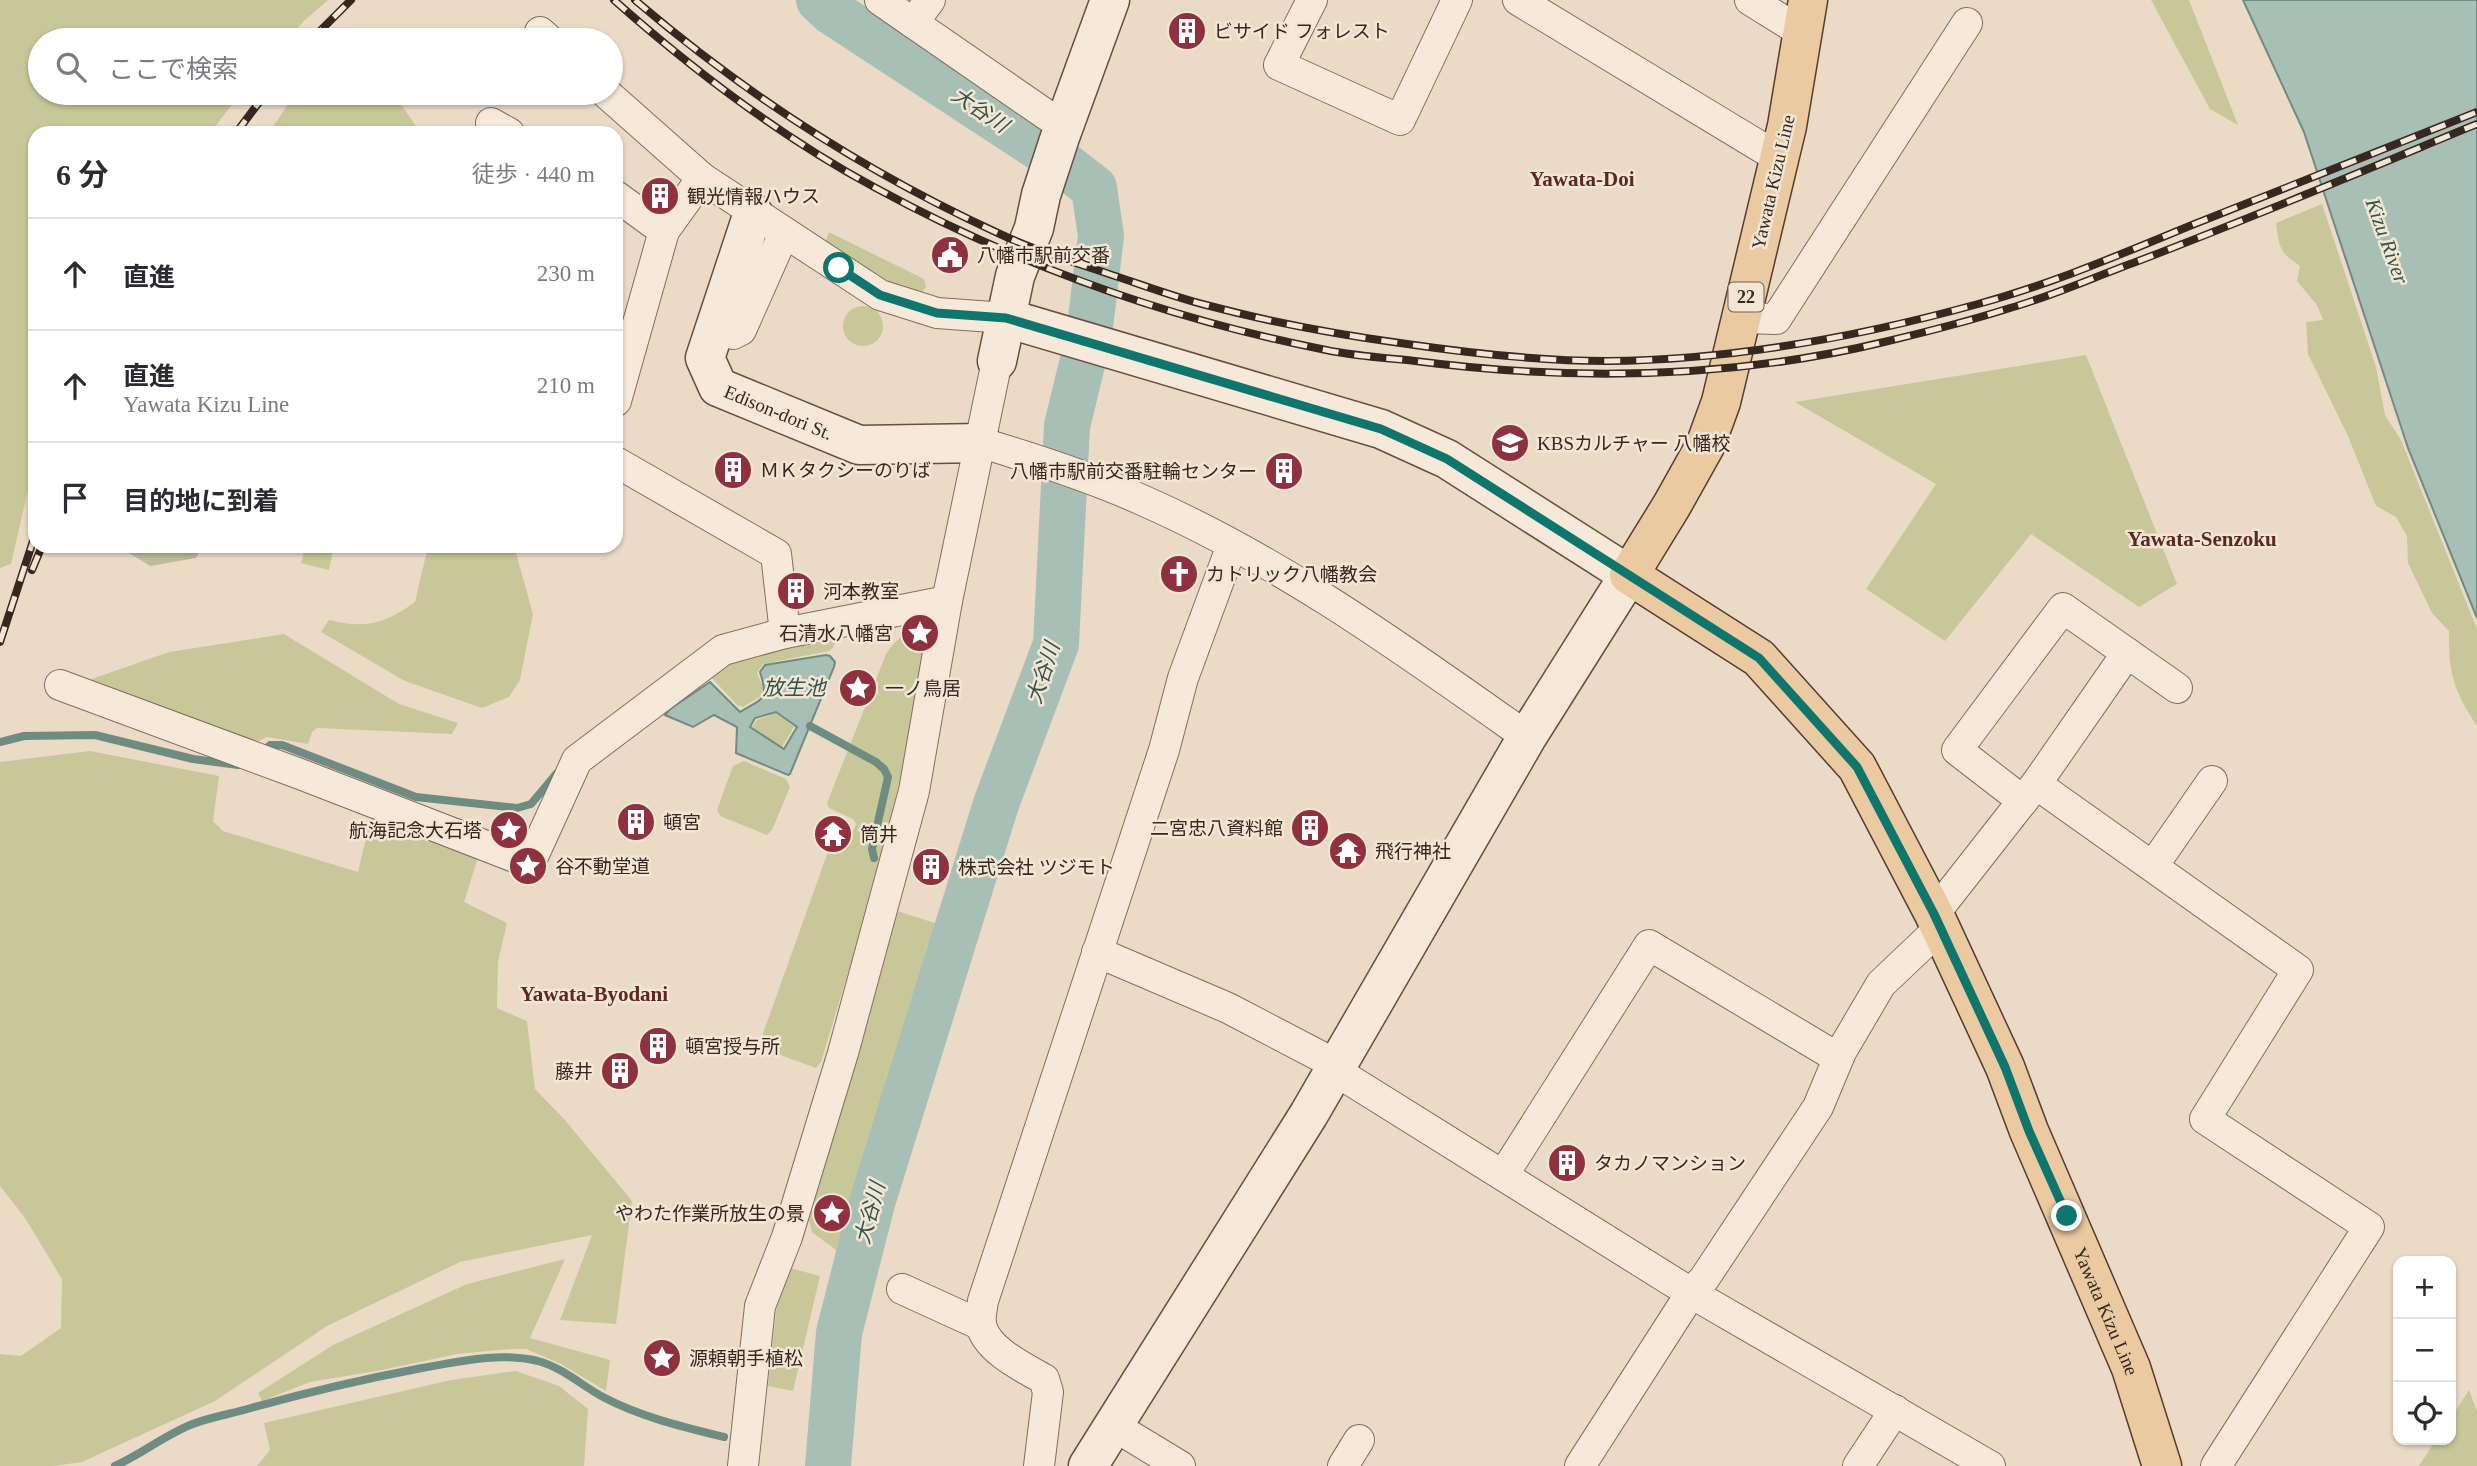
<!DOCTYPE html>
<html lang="ja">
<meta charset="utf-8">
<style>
:root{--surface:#fff;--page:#f2f2f3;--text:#2b2b33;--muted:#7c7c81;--line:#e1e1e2}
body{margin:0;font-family:"Times New Roman","Noto Sans JP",serif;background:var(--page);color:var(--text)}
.controls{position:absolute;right:21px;bottom:21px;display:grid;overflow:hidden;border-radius:14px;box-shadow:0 2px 5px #0004}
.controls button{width:63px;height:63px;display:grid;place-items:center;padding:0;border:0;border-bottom:2px solid var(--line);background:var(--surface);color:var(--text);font:35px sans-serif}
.stop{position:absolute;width:21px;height:21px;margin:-16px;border:5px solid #0f766e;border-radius:50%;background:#fff}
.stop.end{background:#0f766e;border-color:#fff;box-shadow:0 2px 7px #0008}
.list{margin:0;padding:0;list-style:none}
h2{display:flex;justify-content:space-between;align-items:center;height:91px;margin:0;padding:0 28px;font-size:30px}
h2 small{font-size:23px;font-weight:400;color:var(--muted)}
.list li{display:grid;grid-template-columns:46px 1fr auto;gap:21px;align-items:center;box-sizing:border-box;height:112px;padding:0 28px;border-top:2px solid var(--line)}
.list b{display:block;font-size:26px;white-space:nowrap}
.list p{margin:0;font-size:23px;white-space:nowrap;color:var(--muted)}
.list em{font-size:23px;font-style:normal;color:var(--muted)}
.icon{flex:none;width:38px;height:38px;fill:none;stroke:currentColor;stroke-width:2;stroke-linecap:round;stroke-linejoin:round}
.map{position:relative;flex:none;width:2477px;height:1466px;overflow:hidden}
.search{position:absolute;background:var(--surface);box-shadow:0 2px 5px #0004;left:28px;top:28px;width:595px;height:77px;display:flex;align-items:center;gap:18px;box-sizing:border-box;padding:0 24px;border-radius:38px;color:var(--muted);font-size:26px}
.panel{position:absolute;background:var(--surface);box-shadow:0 2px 5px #0004;left:28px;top:126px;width:595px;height:427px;border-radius:21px}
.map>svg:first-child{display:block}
.green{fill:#c8c79a}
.cemetery{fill:#bebd99}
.water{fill:#a7bfb5;stroke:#6e8c81;stroke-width:2;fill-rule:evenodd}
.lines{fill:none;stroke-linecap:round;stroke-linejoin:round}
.stream{stroke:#6e8c81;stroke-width:8}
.river{stroke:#a7bfb5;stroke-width:46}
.street-casing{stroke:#856d5d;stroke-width:32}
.secondary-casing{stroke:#674e40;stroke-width:41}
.primary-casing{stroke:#533c31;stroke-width:41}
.street{stroke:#f6e9d9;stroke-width:30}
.secondary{stroke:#f6e9d9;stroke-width:38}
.primary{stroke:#ebcaa1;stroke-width:38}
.rail-casing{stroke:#362720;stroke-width:8}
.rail{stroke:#f3e6d5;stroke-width:5;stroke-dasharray:16;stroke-linecap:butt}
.route{stroke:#0f766e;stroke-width:9}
.labels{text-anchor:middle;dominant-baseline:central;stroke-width:5;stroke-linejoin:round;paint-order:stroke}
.shield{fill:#f3e6d5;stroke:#6f6056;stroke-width:2}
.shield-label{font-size:18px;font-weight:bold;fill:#362720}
.poi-label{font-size:19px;fill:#362720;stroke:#f3e6d5;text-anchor:start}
.street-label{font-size:19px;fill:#362720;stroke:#f3e6d5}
.water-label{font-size:21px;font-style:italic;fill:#30554d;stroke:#f3e6d5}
.neighbourhood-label{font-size:21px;font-weight:bold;fill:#602722;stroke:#f3e6d5}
</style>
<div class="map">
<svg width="2477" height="1466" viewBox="0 0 2477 1466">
<rect width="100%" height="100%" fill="#ebdbc6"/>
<g class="green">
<polygon points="0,0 328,0 304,21 287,40 40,40 40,93 241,93 210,133 35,133 35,460 11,564 0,568"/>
<polygon points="2151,0 2189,0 2238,125 2210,109"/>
<polygon points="295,93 393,93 421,133 269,133"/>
<path d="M2322 204 2376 367 2385 415 2401 440 2477 629V726C2454 691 2448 673 2449 631L2432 613 2408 563 2407 536 2396 517 2376 506 2348 436 2308 354 2306 322 2323 320 2317 305 2297 281 2300 266C2279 252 2279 247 2276 223Z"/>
<polygon points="829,232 924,279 926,287 918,296 878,280 824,245"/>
<circle cx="863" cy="326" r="20"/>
<polygon points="2086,355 2177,584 2139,607 2031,534 1945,641 1866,589 1936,484 1795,402"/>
<polygon points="305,546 334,546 329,570 301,563"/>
<path d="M428 546H514L533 614 520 680 509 697 482 708 405 681 321 632 329 620C365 629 385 624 415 602Z"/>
<path d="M916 628 928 632 917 705 879 870 821 1062 816 1068 764 1049 760 1042 829 849 839 853 844 851 856 824 853 819 829 808 827 803 886 654C893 643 904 632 916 628Z"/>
<polygon points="284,634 399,704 458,723 452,734 317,728 312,732 308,744 267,737 253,744 89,680 169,652"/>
<polygon points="838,636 833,648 829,651 763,664 757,673 764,690 761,696 743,707 737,705 711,677 713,672 739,658"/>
<polygon points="776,713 794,727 782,747 752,727 757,720"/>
<polygon points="90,751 219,776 213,821 223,831 358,872 372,813 479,854 464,902 507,923 498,962 497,1008 527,1021 535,1089 565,1120 632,1201 616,1324 560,1320 592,1235 460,1262 327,1326 215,1401 82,1462 54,1466 0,1466 0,1354 21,1356 61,1328 62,1279 25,1218 0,1186 0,762"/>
<polygon points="744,761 786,779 790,787 772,830 767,835 720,816 717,810 733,766"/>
<polygon points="894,910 941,925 841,1254 812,1232 806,1210"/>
<polygon points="565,1259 530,1338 610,1360 606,1391 561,1364 526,1349 511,1349 457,1354 382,1370 310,1382 262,1401 258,1393 333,1345 467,1284"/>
<polygon points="790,1268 820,1276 793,1391 768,1386 778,1294"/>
<polygon points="516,1371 559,1386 588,1409 584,1466 257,1466 270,1450 264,1423 451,1380"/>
<polygon points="2469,1390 2477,1411 2477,1466 2419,1466 2436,1440 2451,1440 2451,1418"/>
</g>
<polygon class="cemetery" points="118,546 202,546 196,558 150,566"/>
<g class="water">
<polygon points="2243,0 2477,0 2477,618 2408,448 2304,132"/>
<path d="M826 655 830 656 835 662 834 667 790 774 788 775 736 753 737 727 714 715 693 727 665 715 670 709 710 682 740 712C764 697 769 701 760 672L765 665ZM776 712 797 727 784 749 750 727 755 718Z"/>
</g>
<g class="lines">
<g class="stream">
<polyline points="810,726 876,762 884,769 888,777 872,849 874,858"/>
<polyline points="0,742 24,736 95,735 193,759 238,765"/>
<polyline points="263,752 270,745 282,745 416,797 517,808 531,804 557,773"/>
<path d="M115 1466C141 1454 164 1436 190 1425 210 1417 231 1414 251 1408 308 1392 364 1379 422 1368 461 1361 500 1352 538 1361 563 1368 581 1385 603 1397 641 1417 683 1427 724 1437"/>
</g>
<polyline class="river" points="819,0 832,12 1058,160 1094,188 1101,236 1089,335 1067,426 1056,644 996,804 872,1203 839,1333 828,1466"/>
<defs>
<g id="street">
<polyline points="880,0 1064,127"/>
<polyline points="1312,0 1279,65 1400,120 1457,0"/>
<polyline points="1518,0 1779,158"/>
<polyline points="1750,0 1803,33"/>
<polyline points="913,23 930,0"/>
<polyline points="540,32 549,40"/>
<polyline points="606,93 702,178 880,295 937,313 1006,318"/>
<polyline points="491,123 509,133"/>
<polyline points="616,196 664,231"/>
<polyline points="1741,318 1776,319 1967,23"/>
<polyline points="714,327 733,334 741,330 784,233"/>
<polyline points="616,401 664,231 702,178"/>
<path d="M982 443C1035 459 1091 477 1142 500 1281 561 1404 650 1527 737"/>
<polyline points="616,462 776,554 785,633"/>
<polyline points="60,685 300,774 530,863 577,760 723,650 785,633 947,601"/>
<polyline points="2036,784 2298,970 2205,1119 2369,1227 2216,1466"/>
<polyline points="2023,801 1957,750 2063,608 2177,688"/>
<polyline points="2153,866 2212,781"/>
<polyline points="1934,914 2036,784 2127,653"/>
<polyline points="1097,952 1228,1008 1337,1065"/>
<polyline points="1334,1070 1691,1293 1990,1466"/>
<polyline points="1504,1174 1649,945 1838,1058"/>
<polyline points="902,1289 981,1325"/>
<polyline points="1114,1426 1180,1466"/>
<polyline points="743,1466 760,1306 787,1237 843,1053 914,791 947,601 997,361"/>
<path d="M1039 1466 1048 1392 1044 1379C1024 1368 985 1349 981 1324 980 1317 982 1308 983 1301L1164 750 1183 678 1232 545"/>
<polyline points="1343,1466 1359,1440"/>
<polyline points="1580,1466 1691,1293 1704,1279 1818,1107 1841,1052 1881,984 1940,928"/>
<polyline points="1858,1466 1895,1410"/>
</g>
<g id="secondary">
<path id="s1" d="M753 213 705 358 718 387 859 445 982 443"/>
<polyline points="1006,318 1381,429 1447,459 1629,575 1527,737 1309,1114 1088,1466"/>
<polyline points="997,361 1015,276 1034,228 1041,195 1060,137 1110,0"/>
</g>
<g id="primary">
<path id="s2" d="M1808 0 1787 126 1721 402 1705 446 1672 505 1629 575 1759 658 1857 767 1934 914 2005 1067 2029 1131 2131 1368 2162 1466"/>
</g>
</defs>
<use href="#street" class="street-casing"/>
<use href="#secondary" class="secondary-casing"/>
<use href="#primary" class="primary-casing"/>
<use href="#street" class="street"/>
<use href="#secondary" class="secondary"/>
<use href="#primary" class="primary"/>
<defs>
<g id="rail">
<path d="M614 0C693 70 781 137 874 187 1015 264 1169 319 1326 350 1355 356 1386 358 1415 361 1571 381 1731 379 1884 342 1926 332 1969 321 2010 308 2052 296 2092 278 2133 263 2249 219 2363 171 2477 124"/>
<path d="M635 0C746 95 867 173 1000 234 1036 251 1074 262 1112 275 1143 285 1174 297 1206 305 1270 322 1334 334 1400 343 1468 353 1538 361 1607 361 1733 360 1858 337 1978 304 2052 284 2121 254 2192 225 2287 187 2382 150 2477 112"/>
<polyline points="311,40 351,0"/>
<polyline points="236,133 266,93"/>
<polyline points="32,570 42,546"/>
<polyline points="0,642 35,535"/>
</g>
</defs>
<use href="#rail" class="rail-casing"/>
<use href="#rail" class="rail"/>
</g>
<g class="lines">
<polyline class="route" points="839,268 880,295 937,313 1006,318 1381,429 1447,459 1759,658 1857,767 1934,914 2005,1067 2029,1131 2067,1216"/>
</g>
<defs>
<symbol id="building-disc" viewBox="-11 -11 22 22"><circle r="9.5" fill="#8f313f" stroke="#f3e6d5"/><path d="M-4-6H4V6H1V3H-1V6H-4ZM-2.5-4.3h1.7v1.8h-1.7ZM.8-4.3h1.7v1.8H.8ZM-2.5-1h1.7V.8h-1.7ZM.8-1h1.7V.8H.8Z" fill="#fff"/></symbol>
<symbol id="civic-disc" viewBox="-11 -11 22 22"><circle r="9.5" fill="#8f313f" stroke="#f3e6d5"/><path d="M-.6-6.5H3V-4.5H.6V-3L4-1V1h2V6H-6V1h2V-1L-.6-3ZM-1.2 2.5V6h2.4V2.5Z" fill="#fff"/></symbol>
<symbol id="school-disc" viewBox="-11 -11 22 22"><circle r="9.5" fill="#8f313f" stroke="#f3e6d5"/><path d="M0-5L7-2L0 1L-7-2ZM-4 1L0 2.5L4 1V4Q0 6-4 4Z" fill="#fff"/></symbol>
<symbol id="church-disc" viewBox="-11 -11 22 22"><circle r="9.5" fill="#8f313f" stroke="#f3e6d5"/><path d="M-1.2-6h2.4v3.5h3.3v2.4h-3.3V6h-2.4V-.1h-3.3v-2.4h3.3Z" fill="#fff"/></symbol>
<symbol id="sight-disc" viewBox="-11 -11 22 22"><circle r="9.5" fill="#8f313f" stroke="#f3e6d5"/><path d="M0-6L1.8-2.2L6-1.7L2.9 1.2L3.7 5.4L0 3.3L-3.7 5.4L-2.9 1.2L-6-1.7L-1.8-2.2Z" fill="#fff"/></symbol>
<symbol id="temple-disc" viewBox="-11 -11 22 22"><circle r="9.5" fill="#8f313f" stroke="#f3e6d5"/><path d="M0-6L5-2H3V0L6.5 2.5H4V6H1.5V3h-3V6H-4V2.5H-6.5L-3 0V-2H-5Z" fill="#fff"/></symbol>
</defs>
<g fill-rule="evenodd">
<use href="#building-disc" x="1165" y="9" width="44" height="44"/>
<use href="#building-disc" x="638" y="174" width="44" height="44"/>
<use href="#civic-disc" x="928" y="233" width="44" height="44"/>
<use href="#school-disc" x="1488" y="421" width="44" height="44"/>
<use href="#building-disc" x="711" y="448" width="44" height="44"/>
<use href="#building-disc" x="1262" y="449" width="44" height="44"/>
<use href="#church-disc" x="1157" y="552" width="44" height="44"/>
<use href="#building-disc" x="774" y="569" width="44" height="44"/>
<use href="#sight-disc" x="898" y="611" width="44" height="44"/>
<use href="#sight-disc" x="836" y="666" width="44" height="44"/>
<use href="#building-disc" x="614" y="800" width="44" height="44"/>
<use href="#building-disc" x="1288" y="806" width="44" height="44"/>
<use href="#sight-disc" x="487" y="808" width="44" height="44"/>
<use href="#temple-disc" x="811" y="812" width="44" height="44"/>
<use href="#temple-disc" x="1326" y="829" width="44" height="44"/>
<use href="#sight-disc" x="506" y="844" width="44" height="44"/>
<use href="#building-disc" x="909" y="845" width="44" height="44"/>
<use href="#building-disc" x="636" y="1024" width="44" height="44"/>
<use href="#building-disc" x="598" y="1049" width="44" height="44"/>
<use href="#building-disc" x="1545" y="1141" width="44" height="44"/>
<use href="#sight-disc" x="810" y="1191" width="44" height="44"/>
<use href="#sight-disc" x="640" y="1336" width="44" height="44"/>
</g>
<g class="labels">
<rect class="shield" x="1728.5" y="282.5" width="35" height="29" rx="5"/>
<g class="shield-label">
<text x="1746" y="297">22</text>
</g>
<g class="poi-label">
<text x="1214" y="31">ビサイド フォレスト</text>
<text x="687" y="196">観光情報ハウス</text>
<text x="977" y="255">八幡市駅前交番</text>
<text x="1537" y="443">KBSカルチャー 八幡校</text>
<text x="760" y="470">ＭＫタクシーのりば</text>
<text x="1257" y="471" text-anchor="end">八幡市駅前交番駐輪センター</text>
<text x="1206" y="574">カトリック八幡教会</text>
<text x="823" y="591">河本教室</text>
<text x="893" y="633" text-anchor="end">石清水八幡宮</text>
<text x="885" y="688">一ノ鳥居</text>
<text x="663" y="822">頓宮</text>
<text x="1283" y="828" text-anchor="end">二宮忠八資料館</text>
<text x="482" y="830" text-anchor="end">航海記念大石塔</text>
<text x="860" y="834">筒井</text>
<text x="1375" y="851">飛行神社</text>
<text x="555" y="866">谷不動堂道</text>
<text x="958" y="867">株式会社 ツジモト</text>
<text x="685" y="1046">頓宮授与所</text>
<text x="593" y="1071" text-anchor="end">藤井</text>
<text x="1594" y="1163">タカノマンション</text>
<text x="805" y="1213" text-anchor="end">やわた作業所放生の景</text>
<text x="689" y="1358">源頼朝手植松</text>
</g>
<g class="street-label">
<text transform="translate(1773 182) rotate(-77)">Yawata Kizu Line</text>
<text stroke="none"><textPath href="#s1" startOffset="250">Edison-dori St.</textPath></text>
<text stroke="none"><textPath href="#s2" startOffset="1508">Yawata Kizu Line</textPath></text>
</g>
<g class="water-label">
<text transform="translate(980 110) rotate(34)">大谷川</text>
<text transform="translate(2387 241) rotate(70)">Kizu River</text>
<text transform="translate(1043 673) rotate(-72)">大谷川</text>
<text x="794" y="688">放生池</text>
<text transform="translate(870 1213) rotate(-75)">大谷川</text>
</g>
<g class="neighbourhood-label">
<text x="1582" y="179">Yawata-Doi</text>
<text x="2202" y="539">Yawata-Senzoku</text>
<text x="594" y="994">Yawata-Byodani</text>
</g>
</g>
</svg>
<div class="controls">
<button>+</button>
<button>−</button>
<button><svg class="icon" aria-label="locate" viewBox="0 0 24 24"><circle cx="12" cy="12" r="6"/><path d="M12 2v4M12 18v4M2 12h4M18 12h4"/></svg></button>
</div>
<div class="stop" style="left:839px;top:268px"></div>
<div class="stop end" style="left:2067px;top:1216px"></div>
<div class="search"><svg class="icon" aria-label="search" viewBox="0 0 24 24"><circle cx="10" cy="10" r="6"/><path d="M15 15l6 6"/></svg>ここで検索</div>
<section class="panel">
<h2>6 分<small>徒歩 · 440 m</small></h2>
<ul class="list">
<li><svg class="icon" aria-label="ahead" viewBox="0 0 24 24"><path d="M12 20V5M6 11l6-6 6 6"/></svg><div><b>直進</b></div><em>230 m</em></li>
<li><svg class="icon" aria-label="ahead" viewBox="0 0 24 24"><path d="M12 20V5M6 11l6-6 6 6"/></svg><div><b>直進</b><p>Yawata Kizu Line</p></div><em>210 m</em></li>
<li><svg class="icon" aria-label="arrive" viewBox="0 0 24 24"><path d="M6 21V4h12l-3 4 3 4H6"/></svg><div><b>目的地に到着</b></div></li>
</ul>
</section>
</div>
